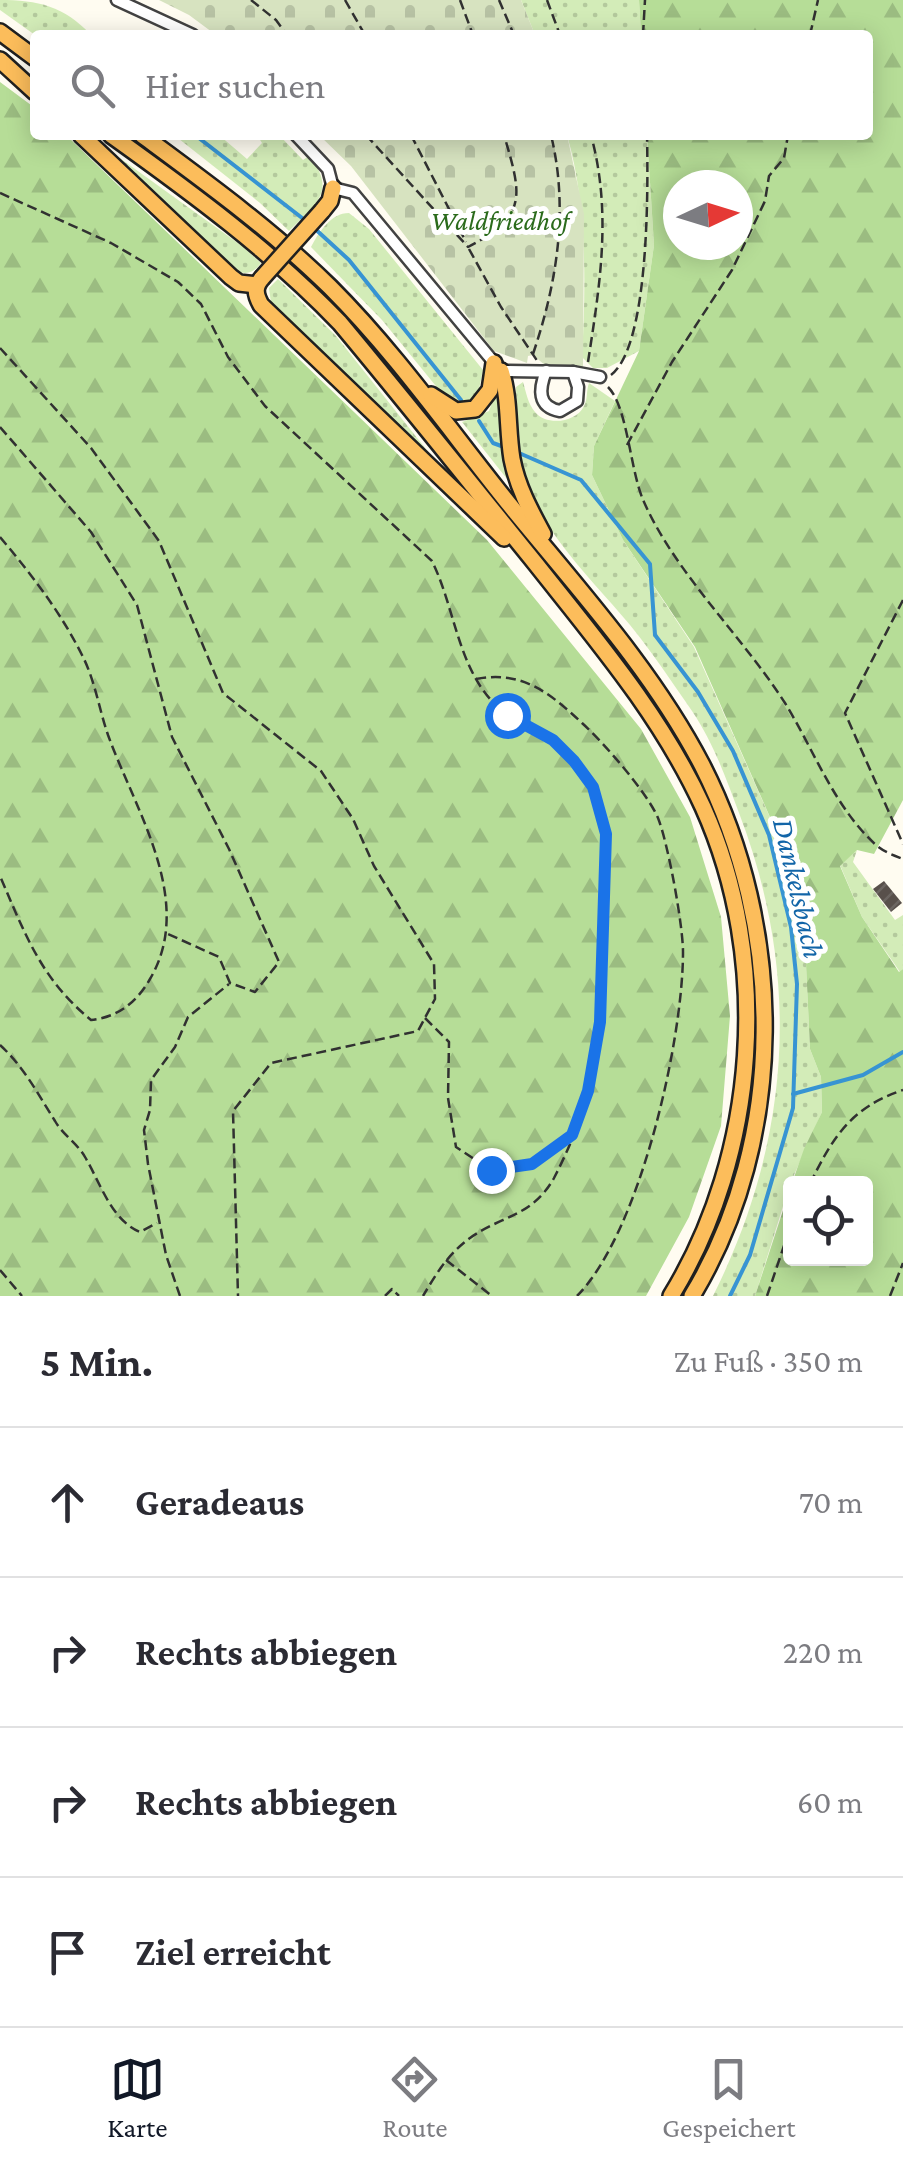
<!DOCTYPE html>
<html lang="de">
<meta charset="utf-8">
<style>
:root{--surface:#fff;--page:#f7f7f7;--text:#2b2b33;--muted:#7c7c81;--line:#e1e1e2;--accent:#111827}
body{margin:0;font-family:"Crimson Pro",serif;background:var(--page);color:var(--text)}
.controls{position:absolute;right:30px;bottom:30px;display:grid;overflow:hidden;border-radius:10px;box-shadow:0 5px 25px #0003}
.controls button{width:90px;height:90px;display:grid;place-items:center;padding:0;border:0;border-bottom:2px solid var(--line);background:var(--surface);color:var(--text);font:50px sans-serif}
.compass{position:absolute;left:663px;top:170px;width:90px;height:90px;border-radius:50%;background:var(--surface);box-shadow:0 5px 25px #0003;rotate:86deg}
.stop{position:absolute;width:30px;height:30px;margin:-22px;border:8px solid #1a73e8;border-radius:50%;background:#fff}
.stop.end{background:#1a73e8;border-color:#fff;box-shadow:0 2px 10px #0008}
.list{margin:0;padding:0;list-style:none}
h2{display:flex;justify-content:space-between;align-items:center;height:130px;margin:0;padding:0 40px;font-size:42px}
h2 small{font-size:32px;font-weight:400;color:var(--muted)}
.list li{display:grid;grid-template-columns:65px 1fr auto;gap:30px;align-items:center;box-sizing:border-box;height:150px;padding:0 40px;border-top:2px solid var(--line)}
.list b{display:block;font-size:38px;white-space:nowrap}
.list em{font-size:32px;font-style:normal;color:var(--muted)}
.icon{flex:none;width:55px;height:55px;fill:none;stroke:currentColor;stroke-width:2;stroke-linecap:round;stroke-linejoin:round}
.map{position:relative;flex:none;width:903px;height:1296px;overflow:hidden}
.search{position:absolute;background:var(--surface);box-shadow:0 5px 25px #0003;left:30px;right:30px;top:30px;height:110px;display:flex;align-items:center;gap:25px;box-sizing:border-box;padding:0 35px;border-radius:10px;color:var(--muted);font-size:38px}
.sheet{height:730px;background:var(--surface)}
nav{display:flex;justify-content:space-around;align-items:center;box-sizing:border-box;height:140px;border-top:2px solid var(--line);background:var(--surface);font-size:28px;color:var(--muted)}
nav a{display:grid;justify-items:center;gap:5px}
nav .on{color:var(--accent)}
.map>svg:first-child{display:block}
.grass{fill:url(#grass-dots)}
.forest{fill:url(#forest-firs);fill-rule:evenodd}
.cemetery{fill:url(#cemetery-stones)}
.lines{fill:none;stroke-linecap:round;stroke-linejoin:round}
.stream{stroke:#3794d3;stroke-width:4}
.building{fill:url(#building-hatch)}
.minor-casing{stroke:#424242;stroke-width:15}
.trunk-casing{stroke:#202020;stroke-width:20}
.path{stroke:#313131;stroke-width:2.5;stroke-dasharray:10 5;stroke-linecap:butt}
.minor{stroke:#fff;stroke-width:10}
.trunk{stroke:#fcbd5b;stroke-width:15}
.trunk-bridge-casing{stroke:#202020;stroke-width:20;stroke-linecap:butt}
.trunk-bridge{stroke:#fcbd5b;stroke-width:15}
.route{stroke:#1a73e8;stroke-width:12}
.labels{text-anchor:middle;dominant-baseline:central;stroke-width:10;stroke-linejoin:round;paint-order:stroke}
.park-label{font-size:28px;font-style:italic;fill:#2b6b1c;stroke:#fff}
.water-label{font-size:30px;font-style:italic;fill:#1265a8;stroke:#fff}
</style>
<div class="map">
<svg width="903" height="1296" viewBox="0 0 903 1296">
<defs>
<pattern id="grass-dots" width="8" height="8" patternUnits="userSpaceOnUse" patternTransform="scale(2.5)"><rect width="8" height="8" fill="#d3ecb8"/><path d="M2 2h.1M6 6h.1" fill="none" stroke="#b4c99d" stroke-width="1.8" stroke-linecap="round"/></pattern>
<pattern id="forest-firs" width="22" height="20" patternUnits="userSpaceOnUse" patternTransform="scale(2.5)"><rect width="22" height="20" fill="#b6dd97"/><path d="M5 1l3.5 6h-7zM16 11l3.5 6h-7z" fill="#9bbc81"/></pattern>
<pattern id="cemetery-stones" width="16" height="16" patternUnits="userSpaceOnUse" patternTransform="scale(2.5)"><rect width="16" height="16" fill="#d7e3c0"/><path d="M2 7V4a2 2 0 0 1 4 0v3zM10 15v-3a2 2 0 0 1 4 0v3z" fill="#b7c2a4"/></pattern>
<pattern id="building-hatch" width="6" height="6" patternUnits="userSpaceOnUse" patternTransform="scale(2.5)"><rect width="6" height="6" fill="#58504b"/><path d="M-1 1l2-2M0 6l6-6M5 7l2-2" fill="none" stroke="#6b6561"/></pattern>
</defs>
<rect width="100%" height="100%" fill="#fffcf1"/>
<g class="grass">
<path d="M0 0C38 0 64 6 91 35H35L0 10Z"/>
<polygon points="521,0 639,0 641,35 535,35"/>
<path d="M174 135H219L247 159 262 143 257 135H279L303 160 309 156C338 191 315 205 289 231L260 203Z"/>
<path d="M567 135H647L654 245 639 351 607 368H593L582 357C586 287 587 203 567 135Z"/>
<path d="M92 138 242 246 261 263C252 275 245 275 232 269Z"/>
<path d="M349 213 369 229 483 370 479 389 469 403 460 404 444 396 382 320 311 247C319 232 331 213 349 213Z"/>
<polygon points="278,279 336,336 441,468 271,303 269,288"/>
<path d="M523 382C526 392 528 404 535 412 546 426 576 423 584 406 588 399 586 391 589 383L615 401 594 446 592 475 623 540 694 647 785 851 804 922 810 1049 821 1077 822 1112 790 1184 755 1296H713C791 1140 802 977 739 813 726 778 713 742 692 711 672 682 652 652 630 625 592 579 538 530 523 470 517 444 517 415 516 387Z"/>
<polygon points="498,386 501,426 511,484 462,422 489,411"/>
<polygon points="857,850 853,862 895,920 903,915 903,969 900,972 862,917 840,865"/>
</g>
<g class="forest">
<path d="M639 0H903V800L874 854 857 850 840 866 862 917 899 972 903 969V1296H755L790 1189V1258H866V1184L792 1183 804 1149 822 1112 821 1077 810 1049 804 922 788 858 695 647 623 540 592 475 594 446 639 351 654 245 647 135H868V35H641ZM678 185H738V245H678Z"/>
<polygon points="0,82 35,108 35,135 66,135 487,540 641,729 690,817 721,917 730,1016 721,1126 689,1217 646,1296 0,1296"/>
</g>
<g class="cemetery">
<polygon points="159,0 521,0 535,35 216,35 189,15"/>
<polygon points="319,135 567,135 584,214 583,367 546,366 533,355 528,356 527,363 494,351 351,166"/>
</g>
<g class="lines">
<g class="stream">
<polyline points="195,135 306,221"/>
<polyline points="313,227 349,260 461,400"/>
<polyline points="479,421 493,443 504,447"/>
<polyline points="519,453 581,480 650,564 655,635 698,692 733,751 769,835 791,927 797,984 793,1108 750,1255 730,1296"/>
<polyline points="793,1094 863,1075 903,1052"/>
</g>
</g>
<polygon class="building" points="884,881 902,903 891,912 873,889"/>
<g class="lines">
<defs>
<g id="minor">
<polyline points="117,0 193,35"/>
<polyline points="296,135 328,169 333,188 353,193 501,371 573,372 600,377"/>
<path d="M546 371C539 389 537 407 560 411L577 401 578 387 573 372"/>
</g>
<g id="trunk">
<polyline points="0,32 35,58"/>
<polyline points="0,60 35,92"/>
<polyline points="81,135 231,277 239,283 257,285"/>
<path d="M111 135C192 193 271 251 340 323 406 402 471 484 536 564 597 641 662 717 703 807 772 960 758 1154 671 1296"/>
<path d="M142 135C207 183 272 230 330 287 398 355 453 435 513 509 580 591 653 671 702 765 785 928 788 1137 692 1296"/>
<polyline points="322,211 330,201 333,188"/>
<path d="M262 278C254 287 255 294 261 305L504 538"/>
<path d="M501 371C510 399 507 429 512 459 517 486 530 510 543 534"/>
<polyline points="431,395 456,411 475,409 490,390 494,363"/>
</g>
</defs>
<use href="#minor" class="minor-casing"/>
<use href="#trunk" class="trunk-casing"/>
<g class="path">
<polyline points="251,0 276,20 287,35"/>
<polyline points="345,0 365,35"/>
<polyline points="460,0 473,35"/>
<polyline points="499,0 514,35"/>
<polyline points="547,0 560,35"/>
<polyline points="643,35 645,0"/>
<polyline points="810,35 818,0"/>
<path d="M366 135 468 247C528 216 522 196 504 135"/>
<polyline points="411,135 466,242"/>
<path d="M0 193 111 243 178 282 201 304 228 357 265 406 432 561C454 606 457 661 490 699 508 719 533 725 553 740 568 751 584 770 592 786 619 836 601 1027 589 1086 583 1116 568 1151 554 1178 532 1217 502 1215 470 1238 448 1254 436 1274 423 1296"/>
<polyline points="469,249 501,307 538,362"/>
<polyline points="0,348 91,448 159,541 223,693 321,771 353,819 374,866 434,964 435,999 418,1031 271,1063 233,1111 238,1296"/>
<path d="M533 354C557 283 569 209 551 135"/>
<path d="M588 362C600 284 612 213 591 135"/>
<path d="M611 375C650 345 648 184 647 135"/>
<path d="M608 387C628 407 630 472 644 502 676 574 742 636 785 703 814 750 834 807 876 845 884 852 893 855 903 859"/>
<polyline points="0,427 91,532 137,605 172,737 229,849 279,962 255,992 230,983 219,957 168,934"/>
<polyline points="627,445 672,362 732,270 765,201 769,176 784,158 788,135"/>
<path d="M0 537C31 574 60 611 82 655 95 680 99 709 108 735 135 810 196 901 150 979 136 1003 118 1017 91 1020 41 979 25 934 0 876"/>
<polyline points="903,600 845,713 903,844"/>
<path d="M476 679C522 670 550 693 582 723 603 742 647 792 658 818 668 843 683 925 683 952 683 1041 640 1232 577 1296"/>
<polyline points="425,1018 449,1042 448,1098 456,1147 491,1170 532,1164 571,1136"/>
<path d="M0 1045C24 1067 38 1094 55 1121 63 1135 77 1143 85 1157 100 1182 111 1220 140 1232L157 1223"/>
<path d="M810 1184C833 1136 852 1107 903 1090"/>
<polyline points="446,1260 492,1296"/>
<polyline points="0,1270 22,1296"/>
<polyline points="180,1296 166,1255 148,1164 144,1130 150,1110 151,1080 175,1047 188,1017 229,984"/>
<polyline points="385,1296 392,1289 399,1296"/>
<polyline points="767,1296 790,1228"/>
<polyline points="890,1296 903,1263"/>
</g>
<use href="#minor" class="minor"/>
<use href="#trunk" class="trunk"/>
<defs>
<polyline id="trunk-bridge" points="262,278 322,211"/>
</defs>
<use href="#trunk-bridge" class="trunk-bridge-casing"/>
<use href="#trunk-bridge" class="trunk-bridge"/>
</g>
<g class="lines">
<polyline class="route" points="491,1170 532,1164 572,1135 588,1091 600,1022 606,834 593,787 574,761 553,740 507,715"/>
</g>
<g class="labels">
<g class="park-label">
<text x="500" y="220">Waldfriedhof</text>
</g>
<g class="water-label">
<text transform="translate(799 888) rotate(77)">Dankelsbach</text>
</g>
</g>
</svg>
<div class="controls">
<button><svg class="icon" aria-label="locate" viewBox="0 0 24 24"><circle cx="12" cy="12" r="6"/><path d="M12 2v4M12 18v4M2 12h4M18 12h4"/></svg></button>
</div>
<svg class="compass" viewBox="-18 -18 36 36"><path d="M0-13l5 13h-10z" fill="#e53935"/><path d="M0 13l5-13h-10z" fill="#7c7c81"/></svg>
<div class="stop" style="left:507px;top:715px"></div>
<div class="stop end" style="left:491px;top:1170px"></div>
<div class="search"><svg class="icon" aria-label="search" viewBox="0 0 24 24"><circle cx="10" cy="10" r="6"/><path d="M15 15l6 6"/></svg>Hier suchen</div>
</div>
<section class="sheet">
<h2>5 Min.<small>Zu Fuß · 350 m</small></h2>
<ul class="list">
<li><svg class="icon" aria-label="ahead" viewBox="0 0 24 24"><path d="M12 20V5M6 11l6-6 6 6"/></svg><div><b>Geradeaus</b></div><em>70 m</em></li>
<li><svg class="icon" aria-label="right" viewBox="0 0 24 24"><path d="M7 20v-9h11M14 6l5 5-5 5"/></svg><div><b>Rechts abbiegen</b></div><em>220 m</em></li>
<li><svg class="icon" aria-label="right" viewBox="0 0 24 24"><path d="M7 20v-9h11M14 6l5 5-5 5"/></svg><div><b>Rechts abbiegen</b></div><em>60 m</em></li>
<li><svg class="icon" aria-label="arrive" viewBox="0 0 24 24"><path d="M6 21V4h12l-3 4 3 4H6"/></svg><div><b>Ziel erreicht</b></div></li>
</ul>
</section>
<nav>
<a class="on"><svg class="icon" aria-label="map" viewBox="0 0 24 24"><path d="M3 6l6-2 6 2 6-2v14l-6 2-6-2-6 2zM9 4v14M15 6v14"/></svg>Karte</a>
<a><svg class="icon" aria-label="directions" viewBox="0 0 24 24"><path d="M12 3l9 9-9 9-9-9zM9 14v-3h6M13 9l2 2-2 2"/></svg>Route</a>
<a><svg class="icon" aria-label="saved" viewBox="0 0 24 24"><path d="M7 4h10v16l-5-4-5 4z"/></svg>Gespeichert</a>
</nav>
